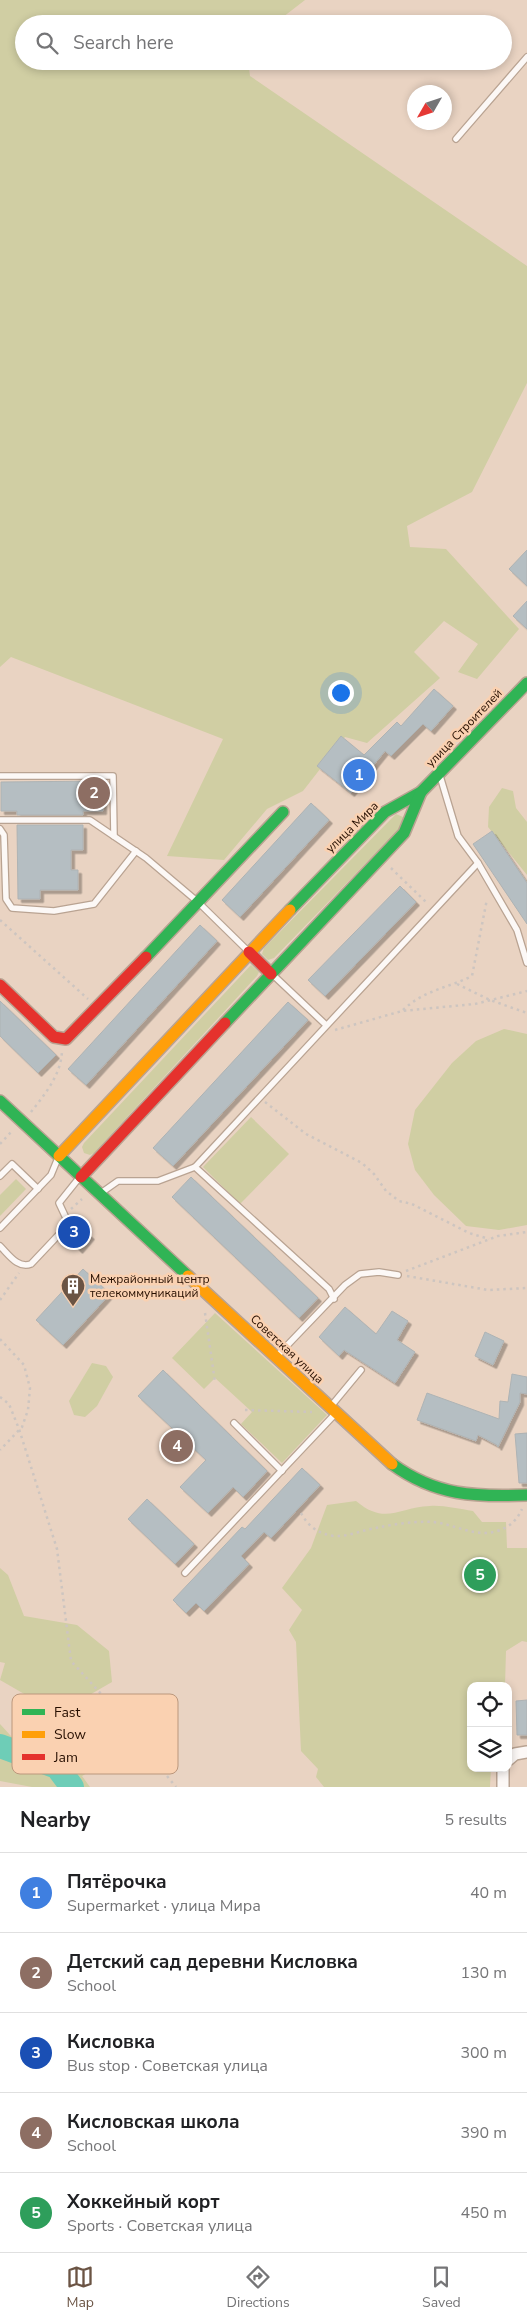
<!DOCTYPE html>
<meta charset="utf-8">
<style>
:root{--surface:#fff;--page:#f6f6f6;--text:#202124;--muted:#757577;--line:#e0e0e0;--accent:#6b5444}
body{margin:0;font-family:"Nunito Sans",sans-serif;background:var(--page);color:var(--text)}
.controls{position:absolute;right:15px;bottom:15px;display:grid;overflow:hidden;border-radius:10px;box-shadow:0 2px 8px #0003}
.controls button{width:45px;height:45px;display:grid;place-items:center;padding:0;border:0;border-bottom:1px solid var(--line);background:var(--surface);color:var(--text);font:25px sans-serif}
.compass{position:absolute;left:407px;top:85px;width:45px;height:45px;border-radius:50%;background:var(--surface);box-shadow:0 2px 8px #0003;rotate:231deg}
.you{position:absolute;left:340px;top:692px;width:18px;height:18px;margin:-12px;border:4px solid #fff;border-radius:50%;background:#1a73e8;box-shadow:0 0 0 8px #1a73e833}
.badge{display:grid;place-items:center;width:32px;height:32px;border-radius:50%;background:var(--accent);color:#fff;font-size:16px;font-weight:700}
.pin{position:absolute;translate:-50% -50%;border:2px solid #fff;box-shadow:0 1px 5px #0006}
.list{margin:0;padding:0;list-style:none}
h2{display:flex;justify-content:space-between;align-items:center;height:65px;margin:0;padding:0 20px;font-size:21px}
h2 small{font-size:16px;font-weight:400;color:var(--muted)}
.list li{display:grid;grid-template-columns:32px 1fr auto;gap:15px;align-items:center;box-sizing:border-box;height:80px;padding:0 20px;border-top:1px solid var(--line)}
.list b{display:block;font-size:19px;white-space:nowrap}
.list p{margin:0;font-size:16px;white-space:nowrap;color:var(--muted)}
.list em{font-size:16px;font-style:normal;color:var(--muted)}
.icon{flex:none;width:28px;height:28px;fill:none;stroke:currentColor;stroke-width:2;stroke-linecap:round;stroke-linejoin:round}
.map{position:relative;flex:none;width:527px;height:1787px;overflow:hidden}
.search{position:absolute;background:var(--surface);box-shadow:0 2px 8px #0003;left:15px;right:15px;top:15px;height:55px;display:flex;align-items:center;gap:12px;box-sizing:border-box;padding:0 18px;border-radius:28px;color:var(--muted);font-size:19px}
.sheet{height:465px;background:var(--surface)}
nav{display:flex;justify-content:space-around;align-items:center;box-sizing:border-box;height:70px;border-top:1px solid var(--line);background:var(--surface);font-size:14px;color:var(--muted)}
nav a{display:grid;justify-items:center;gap:2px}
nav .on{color:var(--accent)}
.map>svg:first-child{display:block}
.green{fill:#d0cea3}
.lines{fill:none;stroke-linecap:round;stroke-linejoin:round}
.river{stroke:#6ecdb7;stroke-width:24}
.building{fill:#b5bec2;stroke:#aeb3b4;filter:url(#shadow)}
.lane-casing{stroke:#b9a392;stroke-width:8}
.street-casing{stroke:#b9a392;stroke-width:14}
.fast-casing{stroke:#b9a392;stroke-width:14}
.slow-casing{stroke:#b9a392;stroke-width:14}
.jam-casing{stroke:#b9a392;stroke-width:14}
.path{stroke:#cdc5c0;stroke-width:2.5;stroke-dasharray:2.5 4;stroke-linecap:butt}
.lane{stroke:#fcf8f6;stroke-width:5.5}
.street{stroke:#fcf8f6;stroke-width:11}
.fast{stroke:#30b455;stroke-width:11}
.slow{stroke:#ff9f0a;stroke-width:11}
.jam{stroke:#e5322d;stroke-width:11}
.labels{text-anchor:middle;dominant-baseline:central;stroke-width:5;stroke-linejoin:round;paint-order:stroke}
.street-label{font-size:12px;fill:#270f00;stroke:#fad1b1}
.poi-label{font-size:12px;fill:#270f00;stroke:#fad1b1;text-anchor:start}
.key{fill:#fad1b1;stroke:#bb977c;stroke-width:1}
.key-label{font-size:14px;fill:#270f00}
</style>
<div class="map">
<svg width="527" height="1787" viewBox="0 0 527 1787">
<defs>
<filter id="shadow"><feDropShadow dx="3.5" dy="3.5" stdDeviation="0" flood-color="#0004"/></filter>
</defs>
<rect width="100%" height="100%" fill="#e9d3c2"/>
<g class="green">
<polygon points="0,0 305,0 274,24 24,24 24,61 248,61 250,76 527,266 527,383 472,492 407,526 410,547 446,549 519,629 477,679 458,672 478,644 444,621 414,652 440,678 367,743 345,737 303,791 267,809 224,860 167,856 223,739 11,657 0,667"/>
<polygon points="502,788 513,791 516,808 527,822 527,875 488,827 489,807"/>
<polygon points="396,814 403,817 402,826 274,958 268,960 262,954 264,948"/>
<polygon points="251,965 259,972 257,976 94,1153 90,1155 84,1153 82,1147 84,1143"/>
<polygon points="504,1029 527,1034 527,1225 499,1230 466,1226 434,1195 415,1170 408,1144 415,1110 452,1063 476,1041"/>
<polygon points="251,1117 289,1154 240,1204 203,1167"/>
<polygon points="16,1179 26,1189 0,1216 0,1195"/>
<polygon points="215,1313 327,1415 282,1463 241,1424 252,1412 215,1378 204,1389 172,1358"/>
<polygon points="92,1363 106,1366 113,1377 97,1406 85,1417 74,1415 69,1401"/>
<path d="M356 1501C386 1526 398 1507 430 1506 443 1505 459 1509 473 1511L482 1522H506L507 1548H527V1642L522 1641 506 1651 505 1686H471V1768H491L490 1787H324L316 1777 318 1769 301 1751 296 1642 289 1630 302 1610 282 1588 311 1548 327 1505Z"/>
<polygon points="0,1568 8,1575 24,1616 77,1625 109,1651 112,1682 79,1701 99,1724 123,1724 132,1747 82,1776 90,1787 32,1787 0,1781 0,1724 20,1746 41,1756 54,1745 26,1695 0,1680 5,1663 0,1662"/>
</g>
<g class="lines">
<polyline class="river" points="0,1746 57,1767 72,1787"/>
</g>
<g class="building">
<polygon points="527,550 527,586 509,569"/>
<polygon points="527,601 527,629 513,616"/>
<polygon points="434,689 453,706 431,731 423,724 391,756 385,751 351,793 317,766 341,736 364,755 397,722 401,726"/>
<polygon points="103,781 103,811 83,811 83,815 17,815 17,811 1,811 1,782"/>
<polygon points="311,803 329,820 240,917 222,900"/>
<polygon points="17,825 83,825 83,850 71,850 71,870 78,870 78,890 40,890 40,899 18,899"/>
<polygon points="492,831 527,883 527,924 473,844"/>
<polygon points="400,886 416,902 325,996 308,980"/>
<polygon points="200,925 217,941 86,1085 68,1069"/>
<polygon points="0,1001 56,1055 38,1073 0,1036"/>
<polygon points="288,1002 308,1020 173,1166 153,1148"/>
<polygon points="191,1177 318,1298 299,1318 172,1197"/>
<polygon points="83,1229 91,1236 79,1250 71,1242"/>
<polygon points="83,1269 110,1294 63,1345 36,1320"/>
<polygon points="345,1307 376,1334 392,1311 408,1321 397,1340 415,1352 395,1383 344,1350 339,1356 319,1337"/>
<polygon points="485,1332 504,1341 493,1365 475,1356"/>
<polygon points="163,1370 267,1471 243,1497 233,1487 208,1513 180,1487 206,1460 138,1396"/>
<polygon points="512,1374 527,1377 527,1394 520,1393 520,1402 498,1447 497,1445 478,1435 476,1441 417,1420 427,1393 499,1419 500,1401 508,1402"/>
<polygon points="527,1433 527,1483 519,1483 515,1434"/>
<polygon points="302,1468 320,1485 271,1538 264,1532 241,1556 249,1564 204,1611 196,1603 186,1613 173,1600 242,1527 245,1529"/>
<polygon points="147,1499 194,1544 175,1564 128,1519"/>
<polygon points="527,1700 527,1735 517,1735 516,1701"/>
</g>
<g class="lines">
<defs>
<g id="lane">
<polyline points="456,139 527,57"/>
<polyline points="0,776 113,776 114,836"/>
<polyline points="440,776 458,836 478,863 517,930 527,963"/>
<polyline points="0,820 90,820 146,858 198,902 247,950"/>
<polyline points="0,829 4,835 6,899 12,908 54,911 94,904 136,851"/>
<polyline points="272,974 325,1024"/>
<polyline points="0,1176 12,1164 38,1189"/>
<polyline points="101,1193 118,1181 158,1181 195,1167"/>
<polyline points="0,1228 51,1175 58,1158"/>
<path d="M0 1246C9 1255 18 1269 31 1264L66 1227V1218L59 1203 79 1178"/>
<polyline points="334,1299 329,1289 195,1167 478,863"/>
<polyline points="277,1356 345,1285 360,1274 379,1272 398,1275"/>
<polyline points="332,1405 361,1370"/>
<polyline points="234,1423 282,1471"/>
<polyline points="185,1573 336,1413"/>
</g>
<g id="street">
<polyline points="508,1760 515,1754 527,1752"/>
<polyline points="503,1787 503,1768"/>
</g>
<g id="fast">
<polyline points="290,910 385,812 421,792 527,683"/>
<polyline points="146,957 283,812"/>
<polyline points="225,1023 404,833 421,792"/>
<polyline points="0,1101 188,1276"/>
<path d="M392 1464C436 1496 475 1497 527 1495"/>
</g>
<g id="slow">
<polyline points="59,1156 290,910"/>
<polyline points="188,1276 392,1464"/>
</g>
<g id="jam">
<polyline points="249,952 271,974"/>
<polyline points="0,985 54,1037 66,1039 146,957"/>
<polyline points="81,1177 225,1023"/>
</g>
</defs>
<use href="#lane" class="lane-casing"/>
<use href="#street" class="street-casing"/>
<use href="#fast" class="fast-casing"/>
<use href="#slow" class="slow-casing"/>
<use href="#jam" class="jam-casing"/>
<g class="path">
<polyline points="391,868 428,904"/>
<polyline points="0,920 88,999"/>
<polyline points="457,984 490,1000 527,1013"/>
<path d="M403 1010C424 990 448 988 472 976L487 899"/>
<polyline points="335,1030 402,1011 475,1004 527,991"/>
<polyline points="265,1102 306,1134 362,1163 374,1174 386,1191 399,1201 412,1204 469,1233 489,1239"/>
<path d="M31 1112C45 1094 61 1075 62 1051"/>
<polyline points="0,1144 13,1130"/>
<polyline points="71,1209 82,1199"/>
<polyline points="406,1271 498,1236 527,1232"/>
<polyline points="407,1276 488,1290 527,1288"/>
<polyline points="0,1300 19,1273"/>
<polyline points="205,1313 215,1382"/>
<polyline points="0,1339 24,1365 30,1388 28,1410 22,1427 0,1450"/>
<polyline points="0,1397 9,1404 19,1429 57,1549 71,1661 103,1696 133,1705 153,1759 176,1787"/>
<polyline points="245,1410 312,1412"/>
<path d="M301 1513C308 1526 318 1534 334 1536 348 1537 362 1530 376 1528 394 1524 415 1521 433 1522 454 1524 476 1538 497 1531 509 1528 517 1520 522 1509"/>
</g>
<use href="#lane" class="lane"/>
<use href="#street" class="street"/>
<use href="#fast" class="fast"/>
<use href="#slow" class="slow"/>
<use href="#jam" class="jam"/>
</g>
<defs>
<symbol id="building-pin" viewBox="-11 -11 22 30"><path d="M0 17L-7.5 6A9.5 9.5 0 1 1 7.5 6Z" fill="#6b5444" stroke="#fad1b1"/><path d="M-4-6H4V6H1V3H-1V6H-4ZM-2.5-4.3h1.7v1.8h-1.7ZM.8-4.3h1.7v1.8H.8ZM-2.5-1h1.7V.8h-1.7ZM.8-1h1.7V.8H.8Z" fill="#fff"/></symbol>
</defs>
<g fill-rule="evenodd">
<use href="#building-pin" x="59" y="1272" width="28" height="38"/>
</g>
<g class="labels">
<g class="street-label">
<text transform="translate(464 728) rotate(-46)">улица Строителей</text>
<text transform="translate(352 827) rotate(-44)">улица Мира</text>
<text transform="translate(287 1349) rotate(43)">Советская улица</text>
</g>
<g class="poi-label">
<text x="90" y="1279">Межрайонный центр<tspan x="90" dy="14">телекоммуникаций</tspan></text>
</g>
</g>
<rect x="12" y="1694" width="166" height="80" rx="8" class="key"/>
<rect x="22" y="1709" width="23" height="6" fill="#30b455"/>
<rect x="22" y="1731" width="23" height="7" fill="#ff9f0a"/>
<rect x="22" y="1754" width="23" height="6" fill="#e5322d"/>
<g class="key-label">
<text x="54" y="1717">Fast</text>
<text x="54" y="1739">Slow</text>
<text x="54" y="1762">Jam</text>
</g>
</svg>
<div class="controls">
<button><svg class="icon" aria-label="locate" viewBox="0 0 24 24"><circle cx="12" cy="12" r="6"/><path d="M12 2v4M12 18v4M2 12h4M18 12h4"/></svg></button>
<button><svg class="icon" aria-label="layers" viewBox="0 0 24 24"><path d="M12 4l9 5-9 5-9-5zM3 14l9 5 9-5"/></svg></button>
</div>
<svg class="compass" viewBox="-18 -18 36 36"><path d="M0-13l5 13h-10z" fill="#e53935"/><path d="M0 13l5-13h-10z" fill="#757577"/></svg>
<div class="you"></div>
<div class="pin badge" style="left:359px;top:775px;background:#3f7fe0">1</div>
<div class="pin badge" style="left:94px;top:793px;background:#8d6e63">2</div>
<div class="pin badge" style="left:74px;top:1232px;background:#1a4fb4">3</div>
<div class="pin badge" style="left:177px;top:1446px;background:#8d6e63">4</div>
<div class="pin badge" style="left:480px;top:1575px;background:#2e9e5b">5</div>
<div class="search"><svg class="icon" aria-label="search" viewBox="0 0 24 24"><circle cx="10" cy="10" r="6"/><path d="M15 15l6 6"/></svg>Search here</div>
</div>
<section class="sheet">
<h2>Nearby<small>5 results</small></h2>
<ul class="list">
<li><span class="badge" style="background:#3f7fe0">1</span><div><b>Пятёрочка</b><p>Supermarket · улица Мира</p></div><em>40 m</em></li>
<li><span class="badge" style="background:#8d6e63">2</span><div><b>Детский сад деревни Кисловка</b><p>School</p></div><em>130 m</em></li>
<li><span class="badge" style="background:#1a4fb4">3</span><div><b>Кисловка</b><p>Bus stop · Советская улица</p></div><em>300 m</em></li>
<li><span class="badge" style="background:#8d6e63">4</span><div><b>Кисловская школа</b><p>School</p></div><em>390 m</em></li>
<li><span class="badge" style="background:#2e9e5b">5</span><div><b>Хоккейный корт</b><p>Sports · Советская улица</p></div><em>450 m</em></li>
</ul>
</section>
<nav>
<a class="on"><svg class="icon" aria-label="map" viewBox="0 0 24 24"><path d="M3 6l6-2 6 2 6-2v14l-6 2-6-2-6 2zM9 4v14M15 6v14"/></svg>Map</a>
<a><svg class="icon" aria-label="directions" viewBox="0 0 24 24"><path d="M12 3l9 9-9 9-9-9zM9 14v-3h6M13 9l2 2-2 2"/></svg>Directions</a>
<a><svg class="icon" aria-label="saved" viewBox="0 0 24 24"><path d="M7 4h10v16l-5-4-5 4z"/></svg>Saved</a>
</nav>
